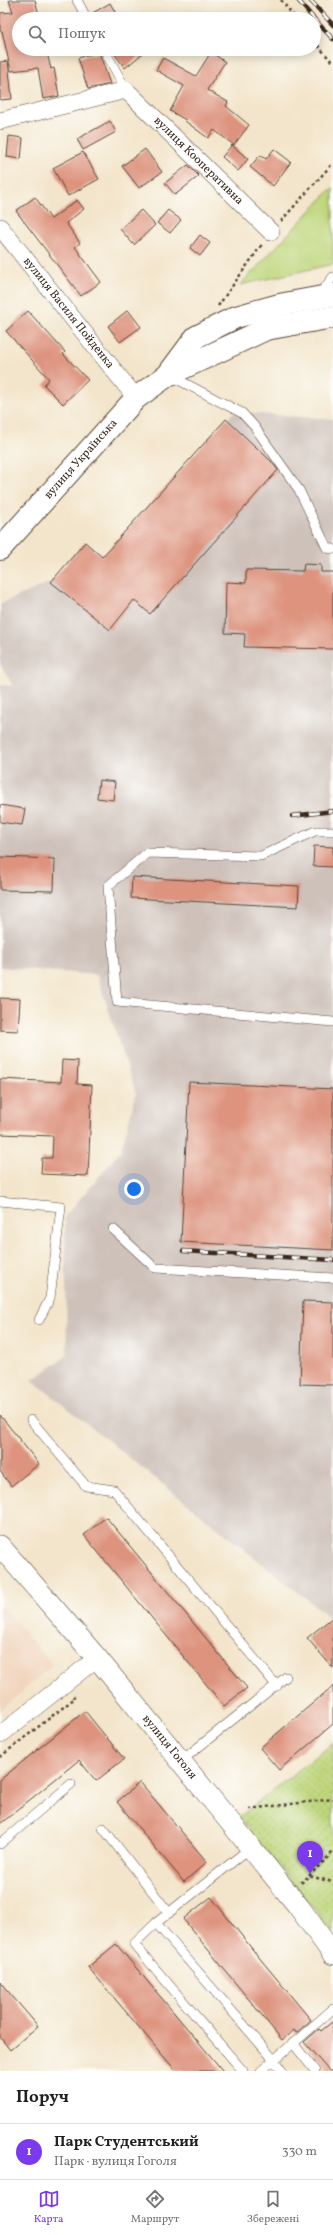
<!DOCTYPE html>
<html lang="uk">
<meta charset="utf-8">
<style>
:root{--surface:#fff;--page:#f6f6f6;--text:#202124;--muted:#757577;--line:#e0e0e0;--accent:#7c3aed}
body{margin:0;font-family:Vollkorn,serif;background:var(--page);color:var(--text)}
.you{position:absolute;left:134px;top:1189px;width:14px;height:14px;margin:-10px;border:3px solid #fff;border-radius:50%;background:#1a73e8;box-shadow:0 0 0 6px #1a73e833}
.badge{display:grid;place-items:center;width:26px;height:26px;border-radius:50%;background:var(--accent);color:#fff;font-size:13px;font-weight:700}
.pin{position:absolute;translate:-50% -33px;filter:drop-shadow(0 1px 2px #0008)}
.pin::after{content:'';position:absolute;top:21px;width:14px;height:12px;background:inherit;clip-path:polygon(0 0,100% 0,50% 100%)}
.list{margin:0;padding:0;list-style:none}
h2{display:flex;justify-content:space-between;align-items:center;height:52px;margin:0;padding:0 16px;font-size:17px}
h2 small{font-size:13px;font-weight:400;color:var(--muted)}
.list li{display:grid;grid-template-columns:26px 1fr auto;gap:12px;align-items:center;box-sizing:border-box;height:56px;padding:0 16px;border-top:1px solid var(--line)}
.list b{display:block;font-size:15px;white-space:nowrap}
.list p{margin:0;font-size:13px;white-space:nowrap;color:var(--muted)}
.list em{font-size:13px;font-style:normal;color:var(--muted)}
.icon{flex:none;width:22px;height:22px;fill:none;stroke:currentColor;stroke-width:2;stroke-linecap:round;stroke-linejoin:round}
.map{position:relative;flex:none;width:333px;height:2071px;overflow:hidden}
.search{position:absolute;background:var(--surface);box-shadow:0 2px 10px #0003;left:12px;right:12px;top:12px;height:44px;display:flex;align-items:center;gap:10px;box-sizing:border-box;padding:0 14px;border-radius:22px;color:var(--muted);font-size:15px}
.sheet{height:108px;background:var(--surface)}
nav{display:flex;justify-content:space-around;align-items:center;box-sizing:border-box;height:56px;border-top:1px solid var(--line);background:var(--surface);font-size:11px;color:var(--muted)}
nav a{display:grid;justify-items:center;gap:2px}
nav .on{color:var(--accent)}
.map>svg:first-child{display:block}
.built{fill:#f1d5bd}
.industrial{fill:#cec1ba}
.green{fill:#bed67b;stroke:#7c804c}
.park{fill:url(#park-dots);stroke:#7c804c}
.building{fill:#dd937e}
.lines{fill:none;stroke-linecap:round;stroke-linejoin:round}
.service-casing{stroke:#574638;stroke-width:10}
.minor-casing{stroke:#574638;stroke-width:18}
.tertiary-casing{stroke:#574638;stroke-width:22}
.secondary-casing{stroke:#574638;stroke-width:24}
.path{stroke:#574638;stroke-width:2.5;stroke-dasharray:3 3;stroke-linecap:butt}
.service{stroke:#fff;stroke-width:9}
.minor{stroke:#fff;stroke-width:17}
.tertiary{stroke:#fff;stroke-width:21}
.secondary{stroke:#fff;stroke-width:22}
.rail-casing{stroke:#3b2a1e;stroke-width:4.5}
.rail{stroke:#fdfcf7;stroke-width:3;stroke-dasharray:9;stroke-linecap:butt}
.labels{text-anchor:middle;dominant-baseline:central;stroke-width:3;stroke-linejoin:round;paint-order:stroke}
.street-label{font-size:12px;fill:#3b2a1e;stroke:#fdfcf7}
</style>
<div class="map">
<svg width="333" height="2071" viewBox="0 0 333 2071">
<defs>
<pattern id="park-dots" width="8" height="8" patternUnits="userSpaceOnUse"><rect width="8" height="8" fill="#bed67b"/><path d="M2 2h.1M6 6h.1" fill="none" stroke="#a4b86a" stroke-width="1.8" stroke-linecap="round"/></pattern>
</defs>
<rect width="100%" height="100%" fill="#fdfcf7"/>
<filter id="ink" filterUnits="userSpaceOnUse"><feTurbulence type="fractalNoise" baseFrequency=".025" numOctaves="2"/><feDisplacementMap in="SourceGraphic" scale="8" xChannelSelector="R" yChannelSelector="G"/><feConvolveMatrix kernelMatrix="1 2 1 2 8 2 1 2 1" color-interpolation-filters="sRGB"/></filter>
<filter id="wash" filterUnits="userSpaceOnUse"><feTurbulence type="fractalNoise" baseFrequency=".012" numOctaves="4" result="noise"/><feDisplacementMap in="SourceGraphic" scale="16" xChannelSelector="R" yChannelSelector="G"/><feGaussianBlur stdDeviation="0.9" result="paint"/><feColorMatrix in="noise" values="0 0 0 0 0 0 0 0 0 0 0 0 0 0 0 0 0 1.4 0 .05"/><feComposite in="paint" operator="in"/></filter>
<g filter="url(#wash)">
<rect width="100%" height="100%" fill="#f3e5cb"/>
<polygon class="built" points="0,1604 53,1665 0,1710"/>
<polygon class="industrial" points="234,412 333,419 333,1620 32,1380 67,1356 65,1216 121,1151 136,1093 97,975 0,967 0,685 13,686 0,664 0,604 51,582 85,542 103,556"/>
<polygon class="green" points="333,187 333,264 240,285"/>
<polygon class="park" points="333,1743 333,1932 239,1817"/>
<g id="blocks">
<g class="building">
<polygon points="9,0 35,0 40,19 19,19 19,49 46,49 51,69 54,68 59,96 43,99 38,68 11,71 2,31 0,31 0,13 13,12"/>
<polygon points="110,3 119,19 93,19 91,14"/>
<polygon points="111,49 148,49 125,68"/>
<polygon points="99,52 110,84 88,89 78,58"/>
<polygon points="211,52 225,62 207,90 228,102 226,106 249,125 234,145 214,130 208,138 185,121 186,120 170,111 184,86 156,70 163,58 196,76"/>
<polygon points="8,61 12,99 0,100 0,62"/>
<polygon points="110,121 116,132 83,150 77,139"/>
<polygon points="9,136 23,138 21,159 7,157"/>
<polygon points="232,145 248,159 238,171 222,157"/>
<polygon points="145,149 162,172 139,188 122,166"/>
<polygon points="274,149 291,162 273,186 250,167 260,155 266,159"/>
<polygon points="83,152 99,179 68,196 53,168"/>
<polygon points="188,165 199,176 175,195 165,183"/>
<polygon points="35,197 51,219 77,200 84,209 66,223 80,243 75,247 101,282 81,296 16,211"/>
<polygon points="141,210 155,225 134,245 120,229"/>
<polygon points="168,210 181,220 170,233 157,223"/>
<polygon points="200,235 210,243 200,256 190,248"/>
<polygon points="128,310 141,327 120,342 108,326"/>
<polygon points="28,311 65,352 63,354 88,380 63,404 44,385 49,379 6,331"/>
<polygon points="226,419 271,461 278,470 150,614 134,600 110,630 51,582 85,542 102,557"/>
<polygon points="304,564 321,565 321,572 333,572 333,649 244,647 245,634 225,633 226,582 246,583 246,570 303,571"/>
<polygon points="99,780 115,782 113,800 97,798"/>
<polygon points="0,805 25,809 22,825 0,822"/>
<polygon points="314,846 333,847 333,867 313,866"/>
<polygon points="0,857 55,859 54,891 0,890"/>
<polygon points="132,877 299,886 298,907 131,898"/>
<polygon points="0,998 20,999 18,1031 0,1030"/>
<polygon points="62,1060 78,1061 77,1084 92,1085 88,1176 41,1174 42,1158 52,1158 53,1136 0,1134 0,1079 61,1082"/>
<polygon points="189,1082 333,1089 333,1250 181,1242"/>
<polygon points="303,1301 333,1302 333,1385 300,1384"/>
<polygon points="0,1415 39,1464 11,1486 0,1471"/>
<polygon points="106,1517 247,1688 224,1706 84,1535"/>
<polygon points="333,1617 333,1668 307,1638"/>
<polygon points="333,1686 333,1724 279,1770 260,1748"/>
<polygon points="85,1711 124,1759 96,1781 79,1760 0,1824 0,1780"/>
<polygon points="140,1782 207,1862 184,1882 117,1802"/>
<polygon points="211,1897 257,1955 311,2020 296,2033 294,2030 282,2040 183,1919"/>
<polygon points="116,1944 223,2071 176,2071 88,1967"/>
<polygon points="0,1982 38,2026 10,2050 0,2037"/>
<polygon points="333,2021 333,2071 329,2071 304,2042 319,2029 321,2031"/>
</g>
</g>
</g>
<g filter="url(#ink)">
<use href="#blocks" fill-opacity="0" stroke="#574638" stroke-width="1"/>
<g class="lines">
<defs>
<g id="service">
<polyline points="77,0 87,19"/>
<polyline points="104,49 126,90"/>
<polyline points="319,295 333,277"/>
<polyline points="171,376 242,413 254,426 299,490 327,548 333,549"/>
<polyline points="333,831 315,831 261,856 147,853 108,886 117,1002 333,1022"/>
<polyline points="0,1201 61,1207 50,1298 39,1320"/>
<polyline points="113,1229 155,1268 333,1278"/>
<polyline points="31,1420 86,1486 114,1490 277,1686"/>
<polyline points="181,1761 286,1677"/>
<polyline points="103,1828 169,1913"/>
<polyline points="0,1844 71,1784"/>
<polyline points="250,1848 156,1923 274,2060 333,2009"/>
<polyline points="156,1923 134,1944 243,2071"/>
<polyline points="293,2043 315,2071"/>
<polyline points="261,2071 274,2060 282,2071"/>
</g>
<g id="minor">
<path id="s1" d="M0 121 126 90 271 232"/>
<path id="s2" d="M0 227 136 398"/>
<polyline points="0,1735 97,1658"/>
</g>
<g id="tertiary">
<path id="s3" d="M0 1546 97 1658 299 1907 333 1954"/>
</g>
<g id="secondary">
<polyline points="170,372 196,337 236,317 279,305 333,295"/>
<path id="s4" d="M0 549 136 398 168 375 266 329 333 317"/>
</g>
</defs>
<use href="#service" class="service-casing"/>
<use href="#minor" class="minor-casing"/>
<use href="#tertiary" class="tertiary-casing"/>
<use href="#secondary" class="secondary-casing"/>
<g class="path">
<polyline points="281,0 296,19"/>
<polyline points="314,41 333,63"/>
<polyline points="281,221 333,163"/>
<polyline points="218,306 263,243"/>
<polyline points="0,1757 75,1698 73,1696"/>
<polyline points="249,1809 333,1799"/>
<polyline points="309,1876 333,1852"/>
<polyline points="301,1883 309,1876 333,1882"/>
</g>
<use href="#service" class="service"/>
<use href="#minor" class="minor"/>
<use href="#tertiary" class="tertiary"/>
<use href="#secondary" class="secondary"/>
<defs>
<g id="rail">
<polyline points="298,0 314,19"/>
<polyline points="310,0 333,25"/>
<polyline points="314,19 333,39"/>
<polyline points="292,816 333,811"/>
<polyline points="183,1251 333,1260"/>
</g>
</defs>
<use href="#rail" class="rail-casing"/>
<use href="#rail" class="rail"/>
</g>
</g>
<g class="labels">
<g class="street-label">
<text stroke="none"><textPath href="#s1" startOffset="231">вулиця Кооперативна</textPath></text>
<text stroke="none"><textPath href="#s2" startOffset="110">вулиця Василя Пойденка</textPath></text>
<text stroke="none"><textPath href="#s4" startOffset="121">вулиця Українська</textPath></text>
<text stroke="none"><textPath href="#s3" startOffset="263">вулиця Гоголя</textPath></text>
</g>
</g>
</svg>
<div class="you"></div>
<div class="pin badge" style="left:310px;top:1874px">1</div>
<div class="search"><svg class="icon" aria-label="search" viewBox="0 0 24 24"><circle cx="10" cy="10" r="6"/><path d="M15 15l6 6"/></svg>Пошук</div>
</div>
<section class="sheet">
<h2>Поруч<small></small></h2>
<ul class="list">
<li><span class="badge">1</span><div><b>Парк Студентський</b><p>Парк · вулиця Гоголя</p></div><em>330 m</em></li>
</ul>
</section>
<nav>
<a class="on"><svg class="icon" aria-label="map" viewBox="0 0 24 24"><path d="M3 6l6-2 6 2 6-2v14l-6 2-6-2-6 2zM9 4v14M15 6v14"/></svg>Карта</a>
<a><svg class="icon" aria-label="directions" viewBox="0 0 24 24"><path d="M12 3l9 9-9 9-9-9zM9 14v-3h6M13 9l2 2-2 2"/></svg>Маршрут</a>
<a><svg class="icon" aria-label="saved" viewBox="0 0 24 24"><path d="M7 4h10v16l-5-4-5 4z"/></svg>Збережені</a>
</nav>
